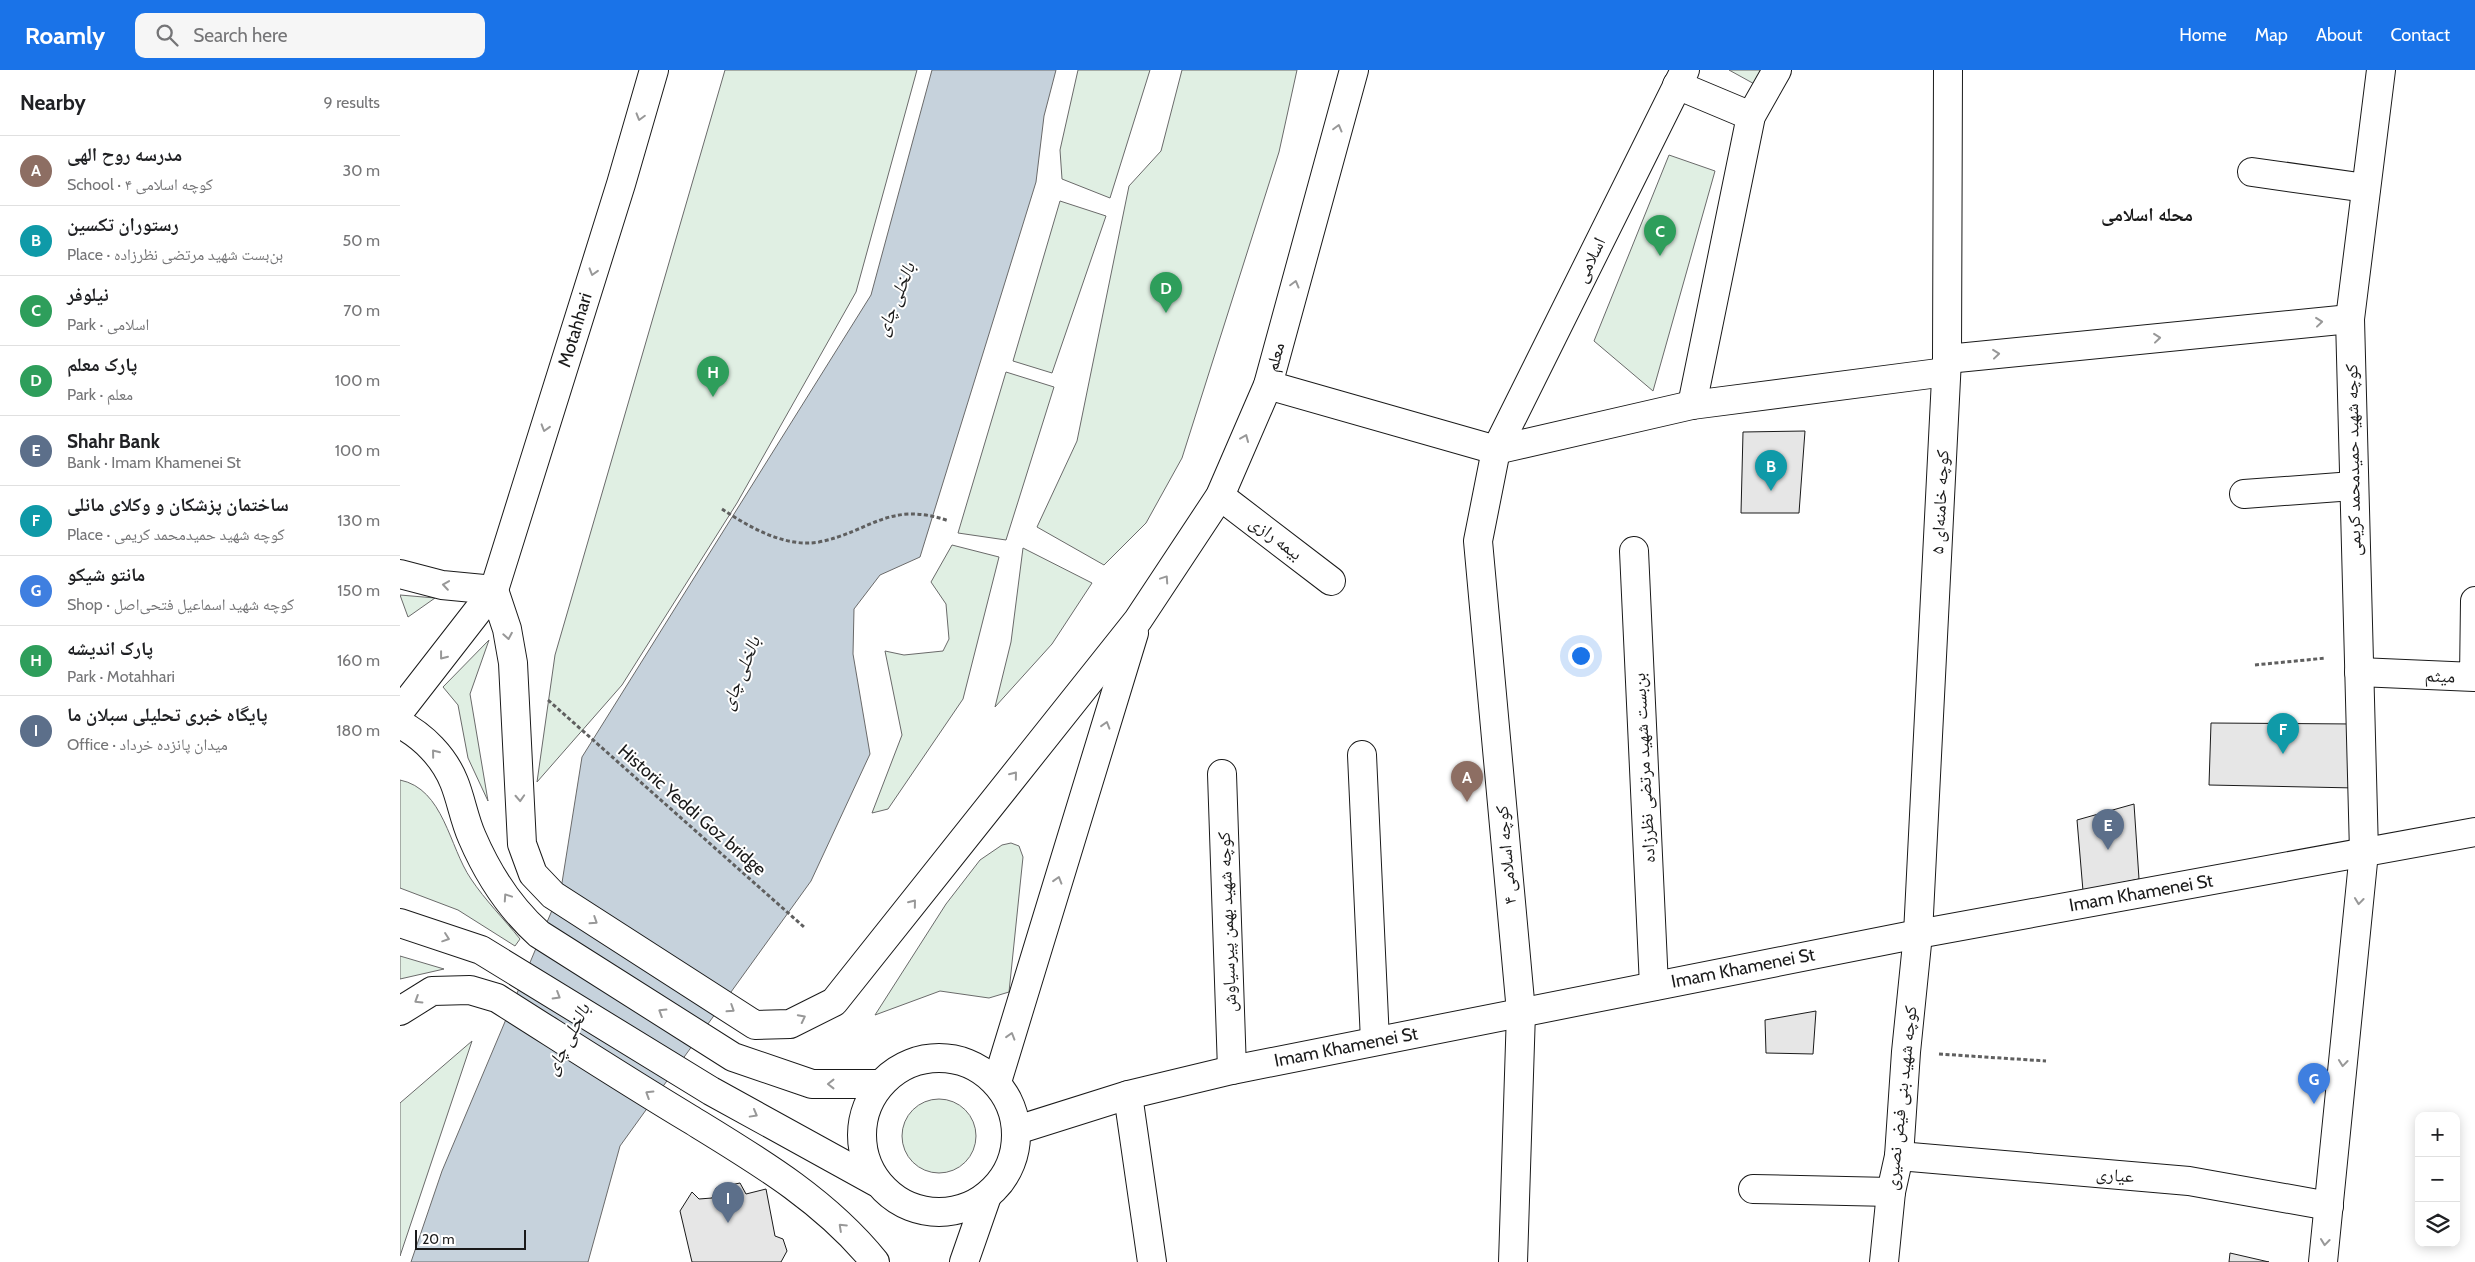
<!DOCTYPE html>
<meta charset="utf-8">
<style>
:root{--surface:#fff;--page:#f6f6f6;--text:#202124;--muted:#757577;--line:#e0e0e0;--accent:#1a73e8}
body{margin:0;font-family:Cabin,"Noto Naskh Arabic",sans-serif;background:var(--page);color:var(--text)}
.controls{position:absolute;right:15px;bottom:15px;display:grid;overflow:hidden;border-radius:10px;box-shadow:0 2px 12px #0003}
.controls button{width:45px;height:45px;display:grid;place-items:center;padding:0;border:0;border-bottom:1px solid var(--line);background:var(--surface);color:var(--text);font:25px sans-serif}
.scale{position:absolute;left:15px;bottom:12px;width:111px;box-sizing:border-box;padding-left:5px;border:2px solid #1a1a1a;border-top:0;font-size:14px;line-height:18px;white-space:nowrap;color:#1a1a1a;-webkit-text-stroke:4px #fff;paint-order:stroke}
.you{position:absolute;left:1180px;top:585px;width:18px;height:18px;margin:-12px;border:4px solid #fff;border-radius:50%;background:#1a73e8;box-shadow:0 0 0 8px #1a73e833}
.badge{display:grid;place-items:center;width:32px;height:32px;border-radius:50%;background:var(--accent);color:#fff;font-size:16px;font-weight:700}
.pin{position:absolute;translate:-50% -41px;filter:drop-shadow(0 1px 2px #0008)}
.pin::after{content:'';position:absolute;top:26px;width:18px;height:15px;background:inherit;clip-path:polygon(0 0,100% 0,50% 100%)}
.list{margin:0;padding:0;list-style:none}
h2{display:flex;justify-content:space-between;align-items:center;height:65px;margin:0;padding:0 20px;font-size:21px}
h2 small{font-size:16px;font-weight:400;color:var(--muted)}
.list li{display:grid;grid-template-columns:32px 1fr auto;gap:15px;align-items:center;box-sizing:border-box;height:70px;padding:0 20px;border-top:1px solid var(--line)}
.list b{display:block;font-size:19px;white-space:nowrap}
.list p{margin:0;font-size:16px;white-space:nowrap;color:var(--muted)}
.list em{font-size:16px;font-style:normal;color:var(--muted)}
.icon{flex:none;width:28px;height:28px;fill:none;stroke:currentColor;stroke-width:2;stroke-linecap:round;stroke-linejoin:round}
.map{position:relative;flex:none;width:2075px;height:1192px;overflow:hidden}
header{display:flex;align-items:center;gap:30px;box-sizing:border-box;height:70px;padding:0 25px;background:var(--accent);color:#fff}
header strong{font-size:24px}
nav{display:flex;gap:28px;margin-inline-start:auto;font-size:18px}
.search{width:350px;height:45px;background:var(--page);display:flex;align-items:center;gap:12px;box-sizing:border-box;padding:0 18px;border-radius:10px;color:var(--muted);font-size:19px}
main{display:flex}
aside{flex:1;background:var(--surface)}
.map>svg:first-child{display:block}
.green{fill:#e0efe3;stroke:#6a6a6a}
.water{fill:#c6d2dc;stroke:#6a6a6a}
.building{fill:#e6e6e6;stroke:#1a1a1a}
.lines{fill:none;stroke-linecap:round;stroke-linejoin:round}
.minor-casing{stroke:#1a1a1a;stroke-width:30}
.major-casing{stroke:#1a1a1a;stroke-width:30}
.path{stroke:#5f5f5f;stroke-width:3;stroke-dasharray:4 2.5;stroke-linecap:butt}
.minor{stroke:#fff;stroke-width:28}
.major{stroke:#fff;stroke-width:28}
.oneway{stroke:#989898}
.labels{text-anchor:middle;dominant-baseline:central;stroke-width:4;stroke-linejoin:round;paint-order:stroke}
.street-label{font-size:18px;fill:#1a1a1a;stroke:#fff}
.neighbourhood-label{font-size:19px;font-weight:bold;fill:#1a1a1a;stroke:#fff}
.water-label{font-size:19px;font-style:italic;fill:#1a1a1a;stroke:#fff}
</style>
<header>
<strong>Roamly</strong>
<div class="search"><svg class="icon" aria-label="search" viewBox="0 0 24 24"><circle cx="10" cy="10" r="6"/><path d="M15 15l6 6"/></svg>Search here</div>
<nav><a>Home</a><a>Map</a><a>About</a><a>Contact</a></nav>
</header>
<main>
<aside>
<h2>Nearby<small>9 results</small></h2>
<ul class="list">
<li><span class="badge" style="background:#8d6e63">A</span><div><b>مدرسه روح الهی</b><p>School · کوچه اسلامی ۴</p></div><em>30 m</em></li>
<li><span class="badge" style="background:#0f9aa8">B</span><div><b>رستوران تکسین</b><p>Place · بن‌بست شهید مرتضی نظرزاده</p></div><em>50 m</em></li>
<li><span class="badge" style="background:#2e9e5b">C</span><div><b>نیلوفر</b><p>Park · اسلامی</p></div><em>70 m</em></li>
<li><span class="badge" style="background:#2e9e5b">D</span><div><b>پارک معلم</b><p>Park · معلم</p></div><em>100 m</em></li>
<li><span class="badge" style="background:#5c6f8a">E</span><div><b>Shahr Bank</b><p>Bank · Imam Khamenei St</p></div><em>100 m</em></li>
<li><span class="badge" style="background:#0f9aa8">F</span><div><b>ساختمان پزشکان و وکلای مانلی</b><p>Place · کوچه شهید حمیدمحمد کریمی</p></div><em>130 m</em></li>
<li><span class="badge" style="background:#3f7fe0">G</span><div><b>مانتو شیکو</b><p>Shop · کوچه شهید اسماعیل فتحی‌اصل</p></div><em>150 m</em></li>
<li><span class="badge" style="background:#2e9e5b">H</span><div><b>پارک اندیشه</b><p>Park · Motahhari</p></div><em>160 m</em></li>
<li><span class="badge" style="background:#5c6f8a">I</span><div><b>پایگاه خبری تحلیلی سبلان ما</b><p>Office · میدان پانزده خرداد</p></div><em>180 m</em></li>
</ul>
</aside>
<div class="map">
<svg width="2075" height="1192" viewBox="0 0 2075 1192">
<rect width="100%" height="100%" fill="#fff"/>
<g class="green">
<polygon points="325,0 517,0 456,222 337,433 222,615 137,712 155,585"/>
<polygon points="678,0 750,0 710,128 662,109 660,80"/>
<polygon points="782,0 897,0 879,82 782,388 746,453 704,495 637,457 677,371 729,116 761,81"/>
<polygon points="1329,0 1367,0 1358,16"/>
<polygon points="1269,85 1315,101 1253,321 1194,271"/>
<polygon points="660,131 706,146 652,303 613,291"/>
<polygon points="606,302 654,317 606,470 558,463"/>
<polygon points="552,475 599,487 563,629 488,739 472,743 502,665 485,581 504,585 543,581 549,569 546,534 531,512"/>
<polygon points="623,478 692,513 652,574 595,637 611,572"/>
<polygon points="0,525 35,528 8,547"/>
<polygon points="89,570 70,624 88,731 68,688 58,635 43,617"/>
<path d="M0 710C44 719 49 777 71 809 85 830 104 849 120 869L115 876 58 840 0 818Z"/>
<polygon points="611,773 619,776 623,787 609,922 589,928 540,921 475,945 546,834 580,790 602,775"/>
<polygon points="0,886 44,899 0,909"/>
<polygon points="72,971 0,1186 0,1033"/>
<circle cx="539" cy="1066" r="37"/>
</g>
<polygon class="water" points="532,0 656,0 644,46 636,112 520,487 480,505 454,539 453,584 470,684 411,811 220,1076 188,1192 11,1192 42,1101 161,819 182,687 471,225"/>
<g class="building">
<polygon points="1405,361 1399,443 1341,443 1343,362"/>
<polygon points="1811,653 1955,654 1956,718 1809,715"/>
<polygon points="1734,734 1739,809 1683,821 1677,750"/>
<polygon points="1416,941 1413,984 1366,983 1365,950"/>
<polygon points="340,1113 346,1124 366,1119 375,1166 383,1169 387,1181 381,1192 292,1192 280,1141 292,1122 299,1129 312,1128 316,1118"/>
<polygon points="1830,1183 1869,1192 1829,1192"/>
</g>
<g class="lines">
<defs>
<g id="minor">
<polyline points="1277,15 1351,46"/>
<polyline points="1852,102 1966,118"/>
<polyline points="1547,289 1950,249"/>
<polyline points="868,315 1096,380 1292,335 1546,302"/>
<polyline points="1292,335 1351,46 1377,0"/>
<polyline points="1844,424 1953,416"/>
<polyline points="820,426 931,511"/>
<polyline points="1234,481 1254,916"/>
<polyline points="1959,602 2074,607 2075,531"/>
<polyline points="962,685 975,971"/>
<polyline points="822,704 832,1000"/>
<polyline points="728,1025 752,1192"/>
<polyline points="1499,1086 1789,1111 1929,1136"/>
<polyline points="1353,1119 1491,1122"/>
<polyline points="1113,1192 1121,942 1078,471 1096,380 1285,0"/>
<polyline points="1484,1192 1491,1122 1499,1086 1506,982 1518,864 1547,289 1548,0"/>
<polyline points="1923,1192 1964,782 1950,249 1981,0"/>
</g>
<g id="major">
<polyline points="0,504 42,515 94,520"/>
<polyline points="94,520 107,559 113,593 122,774 133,804 153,825 355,955 390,954 434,932 738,550 820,426 868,315 954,0"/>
<polyline points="0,641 94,520 221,114 254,0"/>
<path d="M0 654C23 666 44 687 54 712 61 729 64 749 72 767 87 802 110 838 139 864L333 987 412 1014H480"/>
<polyline points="0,853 81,880 311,1021 476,1112"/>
<path d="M0 941 32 921 70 920 97 928C162 969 225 1010 290 1049 357 1090 425 1130 475 1192"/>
<circle cx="539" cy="1065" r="77"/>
<polyline points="597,1012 734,563"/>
<polyline points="617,1060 728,1025 832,1000 1518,864 2075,762"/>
<polyline points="564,1192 587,1126"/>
</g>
</defs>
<use href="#minor" class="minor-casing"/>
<use href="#major" class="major-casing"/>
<g class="path">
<path d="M322 439C349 457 385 478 419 472 470 462 489 430 549 451"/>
<polyline points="1855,595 1926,588"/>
<polyline points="148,630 404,857"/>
<polyline points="1539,984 1646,991"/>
</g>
<use href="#minor" class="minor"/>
<use href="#major" class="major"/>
</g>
<defs><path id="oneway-chevron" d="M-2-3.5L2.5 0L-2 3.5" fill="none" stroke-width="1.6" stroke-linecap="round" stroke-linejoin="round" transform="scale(1.25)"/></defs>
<g class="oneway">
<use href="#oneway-chevron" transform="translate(240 47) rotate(106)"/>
<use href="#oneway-chevron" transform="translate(938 58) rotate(-75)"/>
<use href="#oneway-chevron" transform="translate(193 202) rotate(107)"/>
<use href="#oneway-chevron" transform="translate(895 214) rotate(-75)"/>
<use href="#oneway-chevron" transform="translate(1919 252) rotate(-6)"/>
<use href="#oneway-chevron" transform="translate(1757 268) rotate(-6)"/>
<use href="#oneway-chevron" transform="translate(1596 284) rotate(-6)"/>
<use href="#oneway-chevron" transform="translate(145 358) rotate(107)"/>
<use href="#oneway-chevron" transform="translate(845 368) rotate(-67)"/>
<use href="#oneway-chevron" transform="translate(765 509) rotate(-56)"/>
<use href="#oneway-chevron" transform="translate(46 515) rotate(-172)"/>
<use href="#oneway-chevron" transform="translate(108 566) rotate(80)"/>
<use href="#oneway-chevron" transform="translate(43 586) rotate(128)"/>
<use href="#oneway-chevron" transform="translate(706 655) rotate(-73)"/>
<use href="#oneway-chevron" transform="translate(35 683) rotate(-129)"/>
<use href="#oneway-chevron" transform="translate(614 705) rotate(-51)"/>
<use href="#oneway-chevron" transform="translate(120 728) rotate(87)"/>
<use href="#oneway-chevron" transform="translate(658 810) rotate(-73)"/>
<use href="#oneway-chevron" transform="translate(107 827) rotate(-124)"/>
<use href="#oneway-chevron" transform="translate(1959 831) rotate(96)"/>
<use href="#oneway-chevron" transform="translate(513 833) rotate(-51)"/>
<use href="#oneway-chevron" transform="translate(194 851) rotate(33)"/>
<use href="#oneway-chevron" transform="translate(46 868) rotate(19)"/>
<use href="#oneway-chevron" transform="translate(157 926) rotate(31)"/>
<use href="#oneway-chevron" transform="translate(18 930) rotate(148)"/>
<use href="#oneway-chevron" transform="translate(331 939) rotate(33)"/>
<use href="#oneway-chevron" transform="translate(262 942) rotate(-148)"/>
<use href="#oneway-chevron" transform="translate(402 948) rotate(-27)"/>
<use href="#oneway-chevron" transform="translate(611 966) rotate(-73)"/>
<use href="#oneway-chevron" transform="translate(1943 993) rotate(96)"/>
<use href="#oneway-chevron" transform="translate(431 1014) rotate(-180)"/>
<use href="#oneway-chevron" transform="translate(249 1024) rotate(-148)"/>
<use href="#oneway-chevron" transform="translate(354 1044) rotate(29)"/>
<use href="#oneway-chevron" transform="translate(442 1157) rotate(-137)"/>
<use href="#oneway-chevron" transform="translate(1925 1172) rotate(96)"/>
</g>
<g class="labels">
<g class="street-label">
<text transform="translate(1190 190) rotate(-64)">اسلامی</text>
<text transform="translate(175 260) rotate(-73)">Motahhari</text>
<text transform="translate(875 287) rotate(-75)">معلم</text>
<text transform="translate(1953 390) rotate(-91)">کوچه شهید حمیدمحمد کریمی</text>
<text transform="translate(1540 432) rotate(-87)">کوچه خامنه‌ای ۵</text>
<text transform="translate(876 468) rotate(37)">بیمه رازی</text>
<text transform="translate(2040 606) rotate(3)">میثم</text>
<text transform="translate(1244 698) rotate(-93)">بن‌بست شهید مرتضی نظرزاده</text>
<text transform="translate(292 740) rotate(41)">Historic Yeddi Goz bridge</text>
<text transform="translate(1106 785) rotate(-95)">کوچه اسلامی ۴</text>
<text transform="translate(1741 823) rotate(-10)">Imam Khamenei St</text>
<text transform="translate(827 852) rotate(-92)">کوچه شهید بهمن پیرسیاوش</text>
<text transform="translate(1343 898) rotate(-11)">Imam Khamenei St</text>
<text transform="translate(946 977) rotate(-11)">Imam Khamenei St</text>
<text transform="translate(1501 1028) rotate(-84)">کوچه شهید بنی فیض نصیری</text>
<text transform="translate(1715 1105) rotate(5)">عیاری</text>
</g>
<g class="neighbourhood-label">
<text x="1747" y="144">محله اسلامی</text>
</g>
<g class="water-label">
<text transform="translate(495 229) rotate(-68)">بالخلی چای</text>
<text transform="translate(340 603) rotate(-68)">بالخلی چای</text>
<text transform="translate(167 969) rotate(-63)">بالخلی چای</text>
</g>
</g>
</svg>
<div class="controls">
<button>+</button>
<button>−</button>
<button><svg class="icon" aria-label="layers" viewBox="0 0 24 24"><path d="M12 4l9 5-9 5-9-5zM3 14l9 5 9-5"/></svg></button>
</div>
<div class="scale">20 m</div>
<div class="you"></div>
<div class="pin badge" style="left:1067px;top:732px;background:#8d6e63">A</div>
<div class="pin badge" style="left:1371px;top:421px;background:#0f9aa8">B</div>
<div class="pin badge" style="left:1260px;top:186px;background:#2e9e5b">C</div>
<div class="pin badge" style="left:766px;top:243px;background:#2e9e5b">D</div>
<div class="pin badge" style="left:1708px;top:780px;background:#5c6f8a">E</div>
<div class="pin badge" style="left:1883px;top:684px;background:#0f9aa8">F</div>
<div class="pin badge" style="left:1914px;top:1034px;background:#3f7fe0">G</div>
<div class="pin badge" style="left:313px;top:327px;background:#2e9e5b">H</div>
<div class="pin badge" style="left:328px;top:1153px;background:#5c6f8a">I</div>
</div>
</main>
